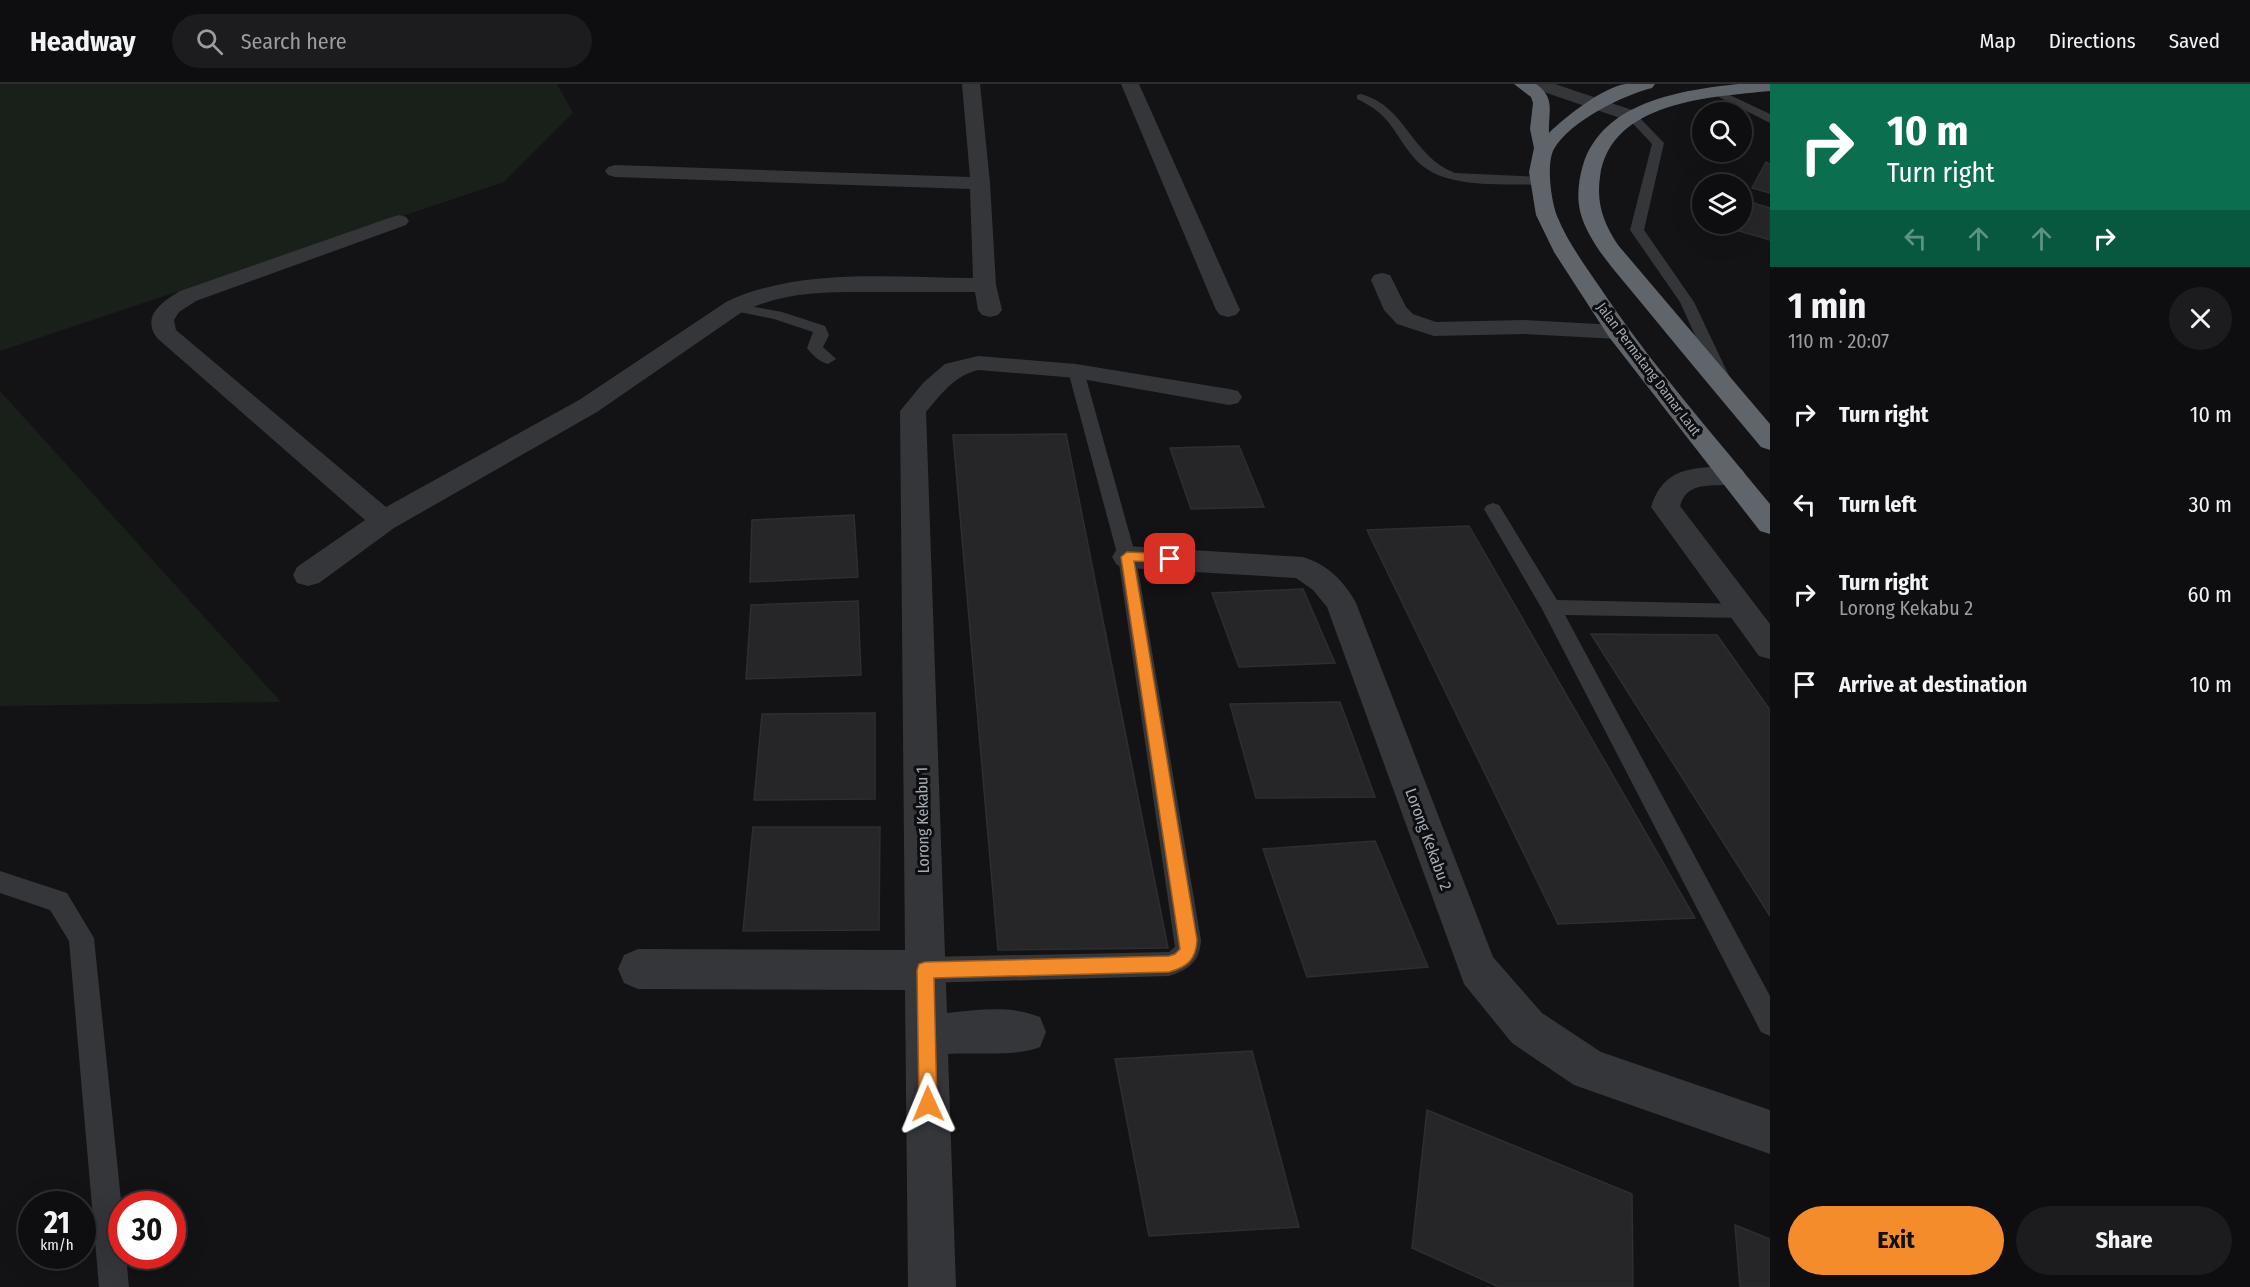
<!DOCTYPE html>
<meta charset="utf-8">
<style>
:root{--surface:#0e0e10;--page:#1c1c1e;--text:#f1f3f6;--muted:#9b9c9f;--line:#2e2e30;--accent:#f48c2b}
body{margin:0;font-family:"Fira Sans Condensed",sans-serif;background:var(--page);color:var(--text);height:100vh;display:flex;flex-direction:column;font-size:22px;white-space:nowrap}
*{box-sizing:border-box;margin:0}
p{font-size:20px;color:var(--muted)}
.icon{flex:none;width:33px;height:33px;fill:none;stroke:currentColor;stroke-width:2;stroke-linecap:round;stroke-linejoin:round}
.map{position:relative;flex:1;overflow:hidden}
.side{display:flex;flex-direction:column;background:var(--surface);width:480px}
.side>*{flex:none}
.hud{background:#0b6e4f;color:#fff;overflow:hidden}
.tools{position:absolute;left:1692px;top:18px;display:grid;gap:12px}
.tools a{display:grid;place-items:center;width:60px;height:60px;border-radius:50%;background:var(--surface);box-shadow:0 6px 24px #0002,0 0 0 2px var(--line);font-size:30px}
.speed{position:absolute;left:18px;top:1107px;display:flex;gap:12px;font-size:30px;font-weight:700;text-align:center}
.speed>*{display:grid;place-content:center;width:78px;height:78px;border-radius:50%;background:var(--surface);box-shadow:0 6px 24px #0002,0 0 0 2px var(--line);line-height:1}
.speed small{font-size:15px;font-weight:400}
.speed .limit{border:9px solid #d22;background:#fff;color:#111}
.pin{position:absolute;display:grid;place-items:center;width:51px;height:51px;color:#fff;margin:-26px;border-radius:12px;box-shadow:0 3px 9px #0006}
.me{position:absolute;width:66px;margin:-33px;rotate:359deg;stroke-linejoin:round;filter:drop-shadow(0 0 4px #0008)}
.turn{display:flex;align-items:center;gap:21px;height:126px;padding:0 18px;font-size:27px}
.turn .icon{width:78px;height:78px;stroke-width:2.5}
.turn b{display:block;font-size:42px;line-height:51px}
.lanes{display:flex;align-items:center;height:57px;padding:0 18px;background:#0003;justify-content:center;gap:30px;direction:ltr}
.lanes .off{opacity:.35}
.round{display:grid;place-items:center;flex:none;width:63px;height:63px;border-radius:32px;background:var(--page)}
.headline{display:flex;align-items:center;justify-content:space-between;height:102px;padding:0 18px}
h1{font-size:36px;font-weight:700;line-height:45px}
.button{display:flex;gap:12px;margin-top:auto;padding:12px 18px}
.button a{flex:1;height:69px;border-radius:36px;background:var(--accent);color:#111;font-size:24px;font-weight:700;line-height:69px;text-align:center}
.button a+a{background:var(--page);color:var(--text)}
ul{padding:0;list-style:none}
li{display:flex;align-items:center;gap:18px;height:90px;padding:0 18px}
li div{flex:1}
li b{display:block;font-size:22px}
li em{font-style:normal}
header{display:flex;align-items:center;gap:36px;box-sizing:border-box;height:84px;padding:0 30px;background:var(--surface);border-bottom:2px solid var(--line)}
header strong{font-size:28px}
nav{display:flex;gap:33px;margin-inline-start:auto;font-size:21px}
.search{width:420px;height:54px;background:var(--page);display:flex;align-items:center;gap:15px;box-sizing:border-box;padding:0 21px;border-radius:33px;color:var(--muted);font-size:22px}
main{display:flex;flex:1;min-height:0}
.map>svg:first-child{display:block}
.green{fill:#192019}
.building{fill:#262629;stroke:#2d2e31;stroke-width:1.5}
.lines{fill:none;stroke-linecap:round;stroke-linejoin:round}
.lane{fill:#34363a;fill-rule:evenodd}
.street{fill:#34363a;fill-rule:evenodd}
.highway{fill:#60656b;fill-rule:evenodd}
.route{fill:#f48c2b;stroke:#9f5b1c;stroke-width:1.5}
.labels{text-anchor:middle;stroke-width:6;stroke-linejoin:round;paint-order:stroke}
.far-street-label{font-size:14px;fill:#a4adb5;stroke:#0e0e10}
.street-label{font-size:16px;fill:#a4adb5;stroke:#0e0e10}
</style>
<header>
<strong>Headway</strong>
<div class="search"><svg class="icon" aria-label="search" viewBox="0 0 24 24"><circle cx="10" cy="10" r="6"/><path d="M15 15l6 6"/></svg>Search here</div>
<nav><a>Map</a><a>Directions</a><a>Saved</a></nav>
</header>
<main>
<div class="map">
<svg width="1770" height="1203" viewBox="0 0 1770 1203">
<rect width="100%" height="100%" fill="#131315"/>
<path class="green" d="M0,0H557L573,29L504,98L0,267Z
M0,307L281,618L0,622Z"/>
<path class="building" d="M1766,78L1770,80V109L1752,104Z
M1744,116L1770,124V156L1729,144L1731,140H1742V121Z
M1066,350L1168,864L998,866L953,351Z
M1239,362L1264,423L1191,425L1170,364Z
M854,431L858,493L750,498L752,436Z
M1469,442L1695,834L1558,840L1367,446Z
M1303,505L1335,579L1239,583L1212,509Z
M858,517L861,591L746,595L751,521Z
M1591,550L1717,551L1770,626V832Z
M1340,618L1375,713L1256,714L1230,620Z
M875,629V715L754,716L762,630Z
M753,743H880L879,846L743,847Z
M1375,757L1428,883L1307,893L1263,765Z
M1252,967L1299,1143L1149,1152L1115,975Z
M1427,1026L1632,1110L1633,1203H1499L1412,1164Z
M1735,1141L1770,1155V1203H1740Z"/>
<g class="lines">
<path class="lane" d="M1717,5L1770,30V39L1713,10V6Z
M1361,10C1406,22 1411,72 1455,89L1540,93L1546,97L1540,101C1502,99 1445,106 1417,77C1392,50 1395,33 1357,15V11Z
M1632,29L1636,30L1664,59L1644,146L1694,218L1732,298L1730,301H1718L1716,298L1680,218L1630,146L1652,60L1626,32Z
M734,219L782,228L825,242L829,251L823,263L836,275L828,280C820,278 812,271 807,264L813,248L774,235L729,226L727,223L729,220Z
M1076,282L1084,287L1136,473L1201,856C1200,878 1188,886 1169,892L925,899L916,895L912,886L916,877L925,873L1169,868L1175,863L1118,473L1068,287Z
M1493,419L1499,421L1557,516L1744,520L1751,522L1754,527L1751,532L1744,534L1565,531L1770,912V952L1761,948L1542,525L1484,425L1487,421Z
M0,787L67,809L94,854L122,1126V1172H126L129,1203H99L69,857L50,826L0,809Z"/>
<path class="street" d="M962,0H980L990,99L996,201L1002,226L998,231L990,233L982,231L978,226L975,208C941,208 907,208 873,208C826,208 785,207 742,228L597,328L394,444L319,499L308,502L297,499L293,491L297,483L365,436L157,254C141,232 162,218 180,207L392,133L399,131L406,133L409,137L406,141L196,217L179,228L174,236L176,246L386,423L579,316L726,218C799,183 893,194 973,194L970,105L615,93L608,91L605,87L608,83L615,81L970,93Z
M1121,0H1139L1240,226L1236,231L1228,233L1220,231L1216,226Z
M1529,0H1555L1638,28L1641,32L1638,36H1626L1532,4Z
M1382,189L1390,191L1406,223L1413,230L1436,238L1524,236L1617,241L1625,243L1629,248L1625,253L1617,255L1524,250L1434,252L1397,240L1384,226L1371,196L1374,191Z
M978,272L1076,280L1229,305L1238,307L1242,313L1238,319L1229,321L1076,294L978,286C954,292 941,310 926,328L947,929C977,926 1011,921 1040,933L1046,948L1040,963C1016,973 976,968 948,970L956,1203H908L905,906L638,905L624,899L618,885L624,871L638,865L905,866L900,327L924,298L945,280Z
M1710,383H1732L1742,385L1746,392L1742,399C1719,405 1688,393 1680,422L1770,540V575L1759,572L1651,423C1661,392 1679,385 1710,383Z
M1127,462L1303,473C1327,480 1345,498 1356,519L1493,873L1542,929L1601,968L1770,1026V1070L1574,1001L1512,959L1464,900L1327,523L1313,506L1296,494L1127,484L1117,481L1112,473L1117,465Z"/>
<path class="highway" d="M1514,0H1536C1556,14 1548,28 1549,49C1565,33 1603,3 1626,0C1635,0 1645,0 1655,0L1652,4C1623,11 1569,38 1554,65C1546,79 1551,117 1557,132C1567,157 1584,180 1599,202C1650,279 1712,349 1770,420V450L1760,447L1609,253L1554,168L1536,131L1529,88L1534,64L1530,45L1533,19L1531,13Z
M1739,0H1770V7C1711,13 1610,17 1600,93C1596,119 1604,140 1618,161L1770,340V366L1761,363C1720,314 1679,265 1639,216C1619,191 1593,165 1582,134C1576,117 1578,98 1583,81C1603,17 1682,6 1739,0Z"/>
</g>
<path class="route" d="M1127,468L1170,470L1176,475L1170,479L1134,477L1197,856C1196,876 1187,883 1169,888L934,894L937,1020L934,1026L928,1029L922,1026L919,1020L917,886L919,880L925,878L1169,872L1175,870L1180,865L1121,473Z"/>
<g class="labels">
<g class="far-street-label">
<text transform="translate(1649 285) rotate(53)" y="5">Jalan Permatang Damar Laut</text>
</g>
<g class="street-label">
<text transform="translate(922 736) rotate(-91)" y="6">Lorong Kekabu 1</text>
<text transform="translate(1429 755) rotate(70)" y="6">Lorong Kekabu 2</text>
</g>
</g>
</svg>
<div class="tools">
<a><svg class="icon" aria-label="search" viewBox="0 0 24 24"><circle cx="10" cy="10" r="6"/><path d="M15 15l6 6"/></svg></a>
<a><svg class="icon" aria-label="layers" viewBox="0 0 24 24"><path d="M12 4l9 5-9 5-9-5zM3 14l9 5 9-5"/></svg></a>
</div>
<div class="speed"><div>21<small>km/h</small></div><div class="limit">30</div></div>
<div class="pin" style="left:1170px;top:475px;background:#d93025"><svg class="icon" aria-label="arrive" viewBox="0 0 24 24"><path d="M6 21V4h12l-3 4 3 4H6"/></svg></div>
<svg class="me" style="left:928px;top:1020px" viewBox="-20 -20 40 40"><path d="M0-17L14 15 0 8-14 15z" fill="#f48c2b" stroke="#fff" stroke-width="4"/></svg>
</div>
<section class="side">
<div class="hud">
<div class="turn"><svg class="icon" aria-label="right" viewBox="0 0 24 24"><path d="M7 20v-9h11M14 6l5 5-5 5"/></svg><div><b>10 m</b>Turn right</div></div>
<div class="lanes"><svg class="icon off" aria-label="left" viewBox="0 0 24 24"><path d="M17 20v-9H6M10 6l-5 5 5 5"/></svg><svg class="icon off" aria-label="ahead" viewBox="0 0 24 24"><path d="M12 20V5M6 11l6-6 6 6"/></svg><svg class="icon off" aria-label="ahead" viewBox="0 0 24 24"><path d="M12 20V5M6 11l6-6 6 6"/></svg><svg class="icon" aria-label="right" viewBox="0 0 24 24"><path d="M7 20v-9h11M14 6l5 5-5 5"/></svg></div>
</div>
<div class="headline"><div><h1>1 min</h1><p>110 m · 20:07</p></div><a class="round"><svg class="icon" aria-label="close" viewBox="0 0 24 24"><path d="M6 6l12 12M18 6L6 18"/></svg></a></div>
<ul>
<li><svg class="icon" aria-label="right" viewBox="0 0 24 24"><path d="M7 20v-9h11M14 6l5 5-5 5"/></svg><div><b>Turn right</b></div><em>10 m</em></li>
<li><svg class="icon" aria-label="left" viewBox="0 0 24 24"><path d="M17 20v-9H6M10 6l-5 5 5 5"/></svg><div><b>Turn left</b></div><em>30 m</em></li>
<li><svg class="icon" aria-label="right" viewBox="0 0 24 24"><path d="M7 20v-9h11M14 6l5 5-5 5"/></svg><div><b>Turn right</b><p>Lorong Kekabu 2</p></div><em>60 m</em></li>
<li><svg class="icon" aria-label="arrive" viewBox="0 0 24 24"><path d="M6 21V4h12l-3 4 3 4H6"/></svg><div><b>Arrive at destination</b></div><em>10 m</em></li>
</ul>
<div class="button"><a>Exit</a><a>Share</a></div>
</section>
</main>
